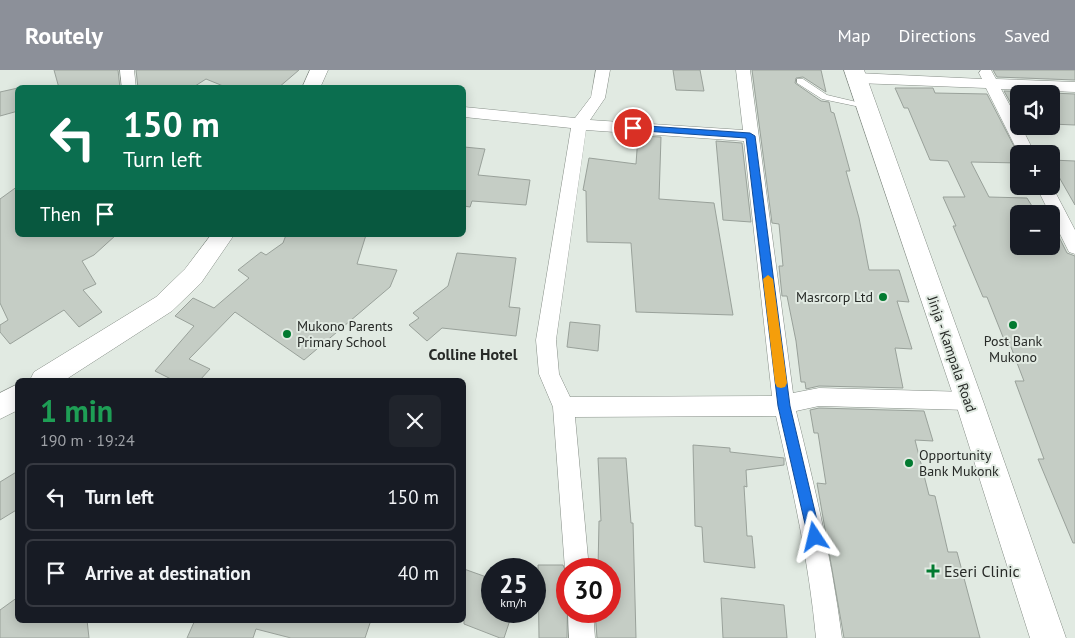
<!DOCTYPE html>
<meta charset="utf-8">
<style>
:root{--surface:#171b24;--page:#20242c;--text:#f1f3f6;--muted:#9ea1a6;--line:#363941;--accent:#8c9099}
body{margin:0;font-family:"PT Sans",sans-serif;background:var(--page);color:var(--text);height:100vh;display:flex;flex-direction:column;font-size:19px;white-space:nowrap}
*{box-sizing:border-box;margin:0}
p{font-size:16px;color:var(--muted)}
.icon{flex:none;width:28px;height:28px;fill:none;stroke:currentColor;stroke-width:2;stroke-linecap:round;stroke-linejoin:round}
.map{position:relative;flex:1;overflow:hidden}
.sheet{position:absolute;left:15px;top:308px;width:451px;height:245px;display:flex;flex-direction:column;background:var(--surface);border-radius:8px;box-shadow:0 2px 12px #0003}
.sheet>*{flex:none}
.top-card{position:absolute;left:15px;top:15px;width:451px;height:152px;border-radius:8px;box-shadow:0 2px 12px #0003;background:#0b6e4f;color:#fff;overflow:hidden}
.buttons{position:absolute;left:1010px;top:15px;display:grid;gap:10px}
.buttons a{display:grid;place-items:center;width:50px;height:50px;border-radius:8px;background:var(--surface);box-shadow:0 2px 12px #0003;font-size:25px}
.speed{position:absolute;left:481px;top:488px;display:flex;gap:10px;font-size:25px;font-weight:700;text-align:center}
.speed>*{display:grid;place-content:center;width:65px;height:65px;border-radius:50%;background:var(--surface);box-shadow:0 2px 12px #0003;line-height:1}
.speed small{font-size:12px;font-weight:400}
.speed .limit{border:8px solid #d22;background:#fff;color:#111}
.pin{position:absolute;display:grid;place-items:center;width:42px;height:42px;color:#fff;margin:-21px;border:2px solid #fff;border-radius:50%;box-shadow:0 1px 5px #0007}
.me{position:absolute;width:55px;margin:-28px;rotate:350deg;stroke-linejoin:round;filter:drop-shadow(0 0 4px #0008)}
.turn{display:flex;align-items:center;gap:18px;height:105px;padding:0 25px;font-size:22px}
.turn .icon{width:65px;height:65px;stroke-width:2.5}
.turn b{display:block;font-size:35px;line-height:42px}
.then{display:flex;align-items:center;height:48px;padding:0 25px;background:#0003;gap:10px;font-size:19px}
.round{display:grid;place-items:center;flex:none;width:52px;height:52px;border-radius:8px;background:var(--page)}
.overview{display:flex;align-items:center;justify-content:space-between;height:85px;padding:0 25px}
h1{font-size:30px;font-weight:700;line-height:38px;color:#1e9e55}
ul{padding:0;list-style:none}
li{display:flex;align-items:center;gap:15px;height:68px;margin:0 10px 8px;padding:0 15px;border:2px solid var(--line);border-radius:8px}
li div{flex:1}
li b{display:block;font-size:19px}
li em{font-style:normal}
header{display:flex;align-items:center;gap:30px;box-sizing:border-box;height:70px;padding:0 25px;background:var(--accent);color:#fff}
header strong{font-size:24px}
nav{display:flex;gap:28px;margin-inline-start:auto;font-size:18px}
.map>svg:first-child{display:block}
.building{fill:#c5cdc5;stroke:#99a19a}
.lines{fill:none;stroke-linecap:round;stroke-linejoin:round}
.service-casing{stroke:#868e87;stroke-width:1}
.minor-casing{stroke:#868e87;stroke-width:1}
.tertiary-casing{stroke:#868e87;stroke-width:1}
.trunk-casing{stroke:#868e87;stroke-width:1}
.service{fill:#fff;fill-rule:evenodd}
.minor{fill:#fff;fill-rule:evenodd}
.tertiary{fill:#fff;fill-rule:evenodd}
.trunk{fill:#fff;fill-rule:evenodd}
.route{fill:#1a73e8;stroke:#114b97}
.slow{fill:#f59e0b}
.poi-dot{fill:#027a30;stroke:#e1eae2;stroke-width:2}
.labels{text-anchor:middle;stroke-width:4;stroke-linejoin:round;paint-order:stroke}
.poi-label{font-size:14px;fill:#272a27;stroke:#e1eae2;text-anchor:start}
.street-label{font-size:14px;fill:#272a27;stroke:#e1eae2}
.quarter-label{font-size:16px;font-weight:bold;fill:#272a27;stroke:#e1eae2}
.near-poi-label{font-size:16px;fill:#272a27;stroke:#e1eae2;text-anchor:start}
</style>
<header>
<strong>Routely</strong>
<nav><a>Map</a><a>Directions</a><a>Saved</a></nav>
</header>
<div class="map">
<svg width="1075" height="568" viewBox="0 0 1075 568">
<rect width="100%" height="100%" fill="#e1eae2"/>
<path class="building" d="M54,0H118L120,18H59Z
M136,0H299L278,18H228L206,9L192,18H138Z
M673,0H700L704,21L676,20Z
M752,0H821L826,22L803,7L796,8L795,13L821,31L829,32L831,42L834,43L850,101H846L859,148L869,200H899L909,232L897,231L912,279L895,278L903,318L819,316L806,319L805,312H801L796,271L787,226H782L779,196H783L779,154L772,153Z
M993,0H1075V10L997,7Z
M18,18V41L0,46V22Z
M895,18H933L935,23L987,24L1019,86V93L971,92L989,127L1027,128L1035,141L1047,142L1048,144H1019V176H1051V151L1067,183L1075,186V473H1073L1038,389H1044L1015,311H1024L1009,272H1005L987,227H983L953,156H956L943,127H965L948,91L930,90L908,38H904Z
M1004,21L1075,24V55L1051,54V24H1019V48Z
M638,66L661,67L659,129L714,133L733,245L636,242L631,173L587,172L586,121L583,120L589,88L636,94Z
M716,71L742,73L751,152L723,150Z
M464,77L485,79L478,105L530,110L526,135L472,131L470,137L464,136Z
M1051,90L1075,91V135L1051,93Z
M18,116V165H116L94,185L82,191L96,214L83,220L102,242L79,257L64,240L10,274L0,262V255L8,250L0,233V129Z
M286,165H366L357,194L397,200L390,217L304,290L235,242L189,289L210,299L200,310H173L155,301L194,256L175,246L193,228L214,238L249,208L238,200L261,182L266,185L283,173Z
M457,183L516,188L509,237L520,238L516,266L442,258L427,271L409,255L419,248L413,243L448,216Z
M570,252L600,255L598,281L567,277Z
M819,338L924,341L933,371L915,370L929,425L935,426L948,482H957L980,568H844L817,413L826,414L818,363H814L810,340Z
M693,375L730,378V382L784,388V395L746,400L747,417L744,416L747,466H752L755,498L704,492L702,457L695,456Z
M598,388H626L631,453H633L636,568H597L595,541H610V499H598L599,451H601Z
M18,401V439L0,450V412Z
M538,495H563L568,507L567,568H539Z
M464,499L492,509V541H513L504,568H500L464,554Z
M18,527V550H87L89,568H0V540Z
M721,528L784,535L787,568H723Z
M195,550H371L365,568H291L256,559L253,568H187Z"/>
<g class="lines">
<defs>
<path id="service" d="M797,9H803L827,25L865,34L869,36L865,38L822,29L797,13Z"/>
<path id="minor" d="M120,0H134L136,18H122Z
M596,0H610L605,28L590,50L743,60L736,0H750L793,323L819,318L969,322L976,324L979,331L976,338L969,340L819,336L796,341C815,417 832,491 842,568H816C809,492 793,420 776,346L575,347L589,499H568V505L565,499L553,337L539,304L536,270L571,58L464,47V37L575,48L591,27ZM586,60L744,71L772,326L570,327L559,304L556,270Z
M981,0H991L996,9L1075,12V22L1001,19L1019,52V56H1021L1035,84H1019L986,18L857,13L852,11L850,8L852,5L857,3L982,9L979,3Z
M1051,114L1075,160V184L1069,182L1036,116H1051Z
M568,541H593L595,568H569Z"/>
<path id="tertiary" d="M310,0H328L320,18H302Z
M211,165H234L201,213L172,241L65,310H30L34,302L156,227L185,199Z
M18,314V340L0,349V323Z"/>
<path id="trunk" d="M844,0H864L983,331L1066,568H1030L955,331Z"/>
</defs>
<use href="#service" class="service-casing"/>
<use href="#minor" class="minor-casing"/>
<use href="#tertiary" class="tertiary-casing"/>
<use href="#trunk" class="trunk-casing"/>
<use href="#service" class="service"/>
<use href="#minor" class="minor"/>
<use href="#tertiary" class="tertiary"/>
<use href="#trunk" class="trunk"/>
</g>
<path class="route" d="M633,55L750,63L755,66L790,336L821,467L819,472L815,474L810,472L808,467L778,336L746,68L630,60V56Z"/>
<path class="slow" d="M768,205L773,209L787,313L785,317L781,318L777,317L775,313L763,209Z"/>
<g class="poi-dot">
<circle cx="883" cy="227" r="5"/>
<circle cx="1013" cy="255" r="5"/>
<circle cx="287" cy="264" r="5"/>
<circle cx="909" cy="393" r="5"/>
<path d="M930.5 493.5h5v5h5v5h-5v5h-5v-5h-5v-5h5z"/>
</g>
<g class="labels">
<g class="poi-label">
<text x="873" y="232" text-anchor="end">Masrcorp Ltd</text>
<text x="297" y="261">Mukono Parents<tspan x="297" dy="16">Primary School</tspan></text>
<text x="1013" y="276" text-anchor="middle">Post Bank<tspan x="1013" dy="16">Mukono</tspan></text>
<text x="919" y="390">Opportunity<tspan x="919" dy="16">Bank Mukonk</tspan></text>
</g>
<g class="street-label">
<text transform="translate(952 284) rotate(71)" y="5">Jinja - Kampala Road</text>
</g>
<g class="quarter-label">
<text x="473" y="290">Colline Hotel</text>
</g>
<g class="near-poi-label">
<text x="944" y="507">Eseri Clinic</text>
</g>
</g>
</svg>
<div class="buttons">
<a><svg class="icon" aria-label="sound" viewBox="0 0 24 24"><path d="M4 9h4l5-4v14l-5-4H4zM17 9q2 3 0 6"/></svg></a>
<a>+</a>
<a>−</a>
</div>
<div class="speed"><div>25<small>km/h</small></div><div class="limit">30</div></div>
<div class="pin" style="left:633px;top:58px;background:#d93025"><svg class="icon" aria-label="arrive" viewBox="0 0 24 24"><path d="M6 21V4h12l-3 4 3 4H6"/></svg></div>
<svg class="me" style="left:815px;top:467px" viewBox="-20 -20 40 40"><path d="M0-17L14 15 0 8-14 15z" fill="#1a73e8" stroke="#fff" stroke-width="4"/></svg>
<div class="top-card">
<div class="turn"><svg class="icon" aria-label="left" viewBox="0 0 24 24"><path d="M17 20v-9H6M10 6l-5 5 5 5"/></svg><div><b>150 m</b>Turn left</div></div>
<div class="then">Then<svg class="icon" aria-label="arrive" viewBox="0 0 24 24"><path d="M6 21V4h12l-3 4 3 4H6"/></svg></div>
</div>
<section class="sheet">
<div class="overview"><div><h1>1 min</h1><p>190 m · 19:24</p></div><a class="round"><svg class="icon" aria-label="close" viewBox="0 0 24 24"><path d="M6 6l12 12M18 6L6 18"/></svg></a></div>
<ul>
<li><svg class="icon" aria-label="left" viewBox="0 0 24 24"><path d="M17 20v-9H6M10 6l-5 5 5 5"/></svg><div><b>Turn left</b></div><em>150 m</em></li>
<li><svg class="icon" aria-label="arrive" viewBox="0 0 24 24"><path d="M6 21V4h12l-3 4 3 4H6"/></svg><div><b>Arrive at destination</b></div><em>40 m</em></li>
</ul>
</section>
</div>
